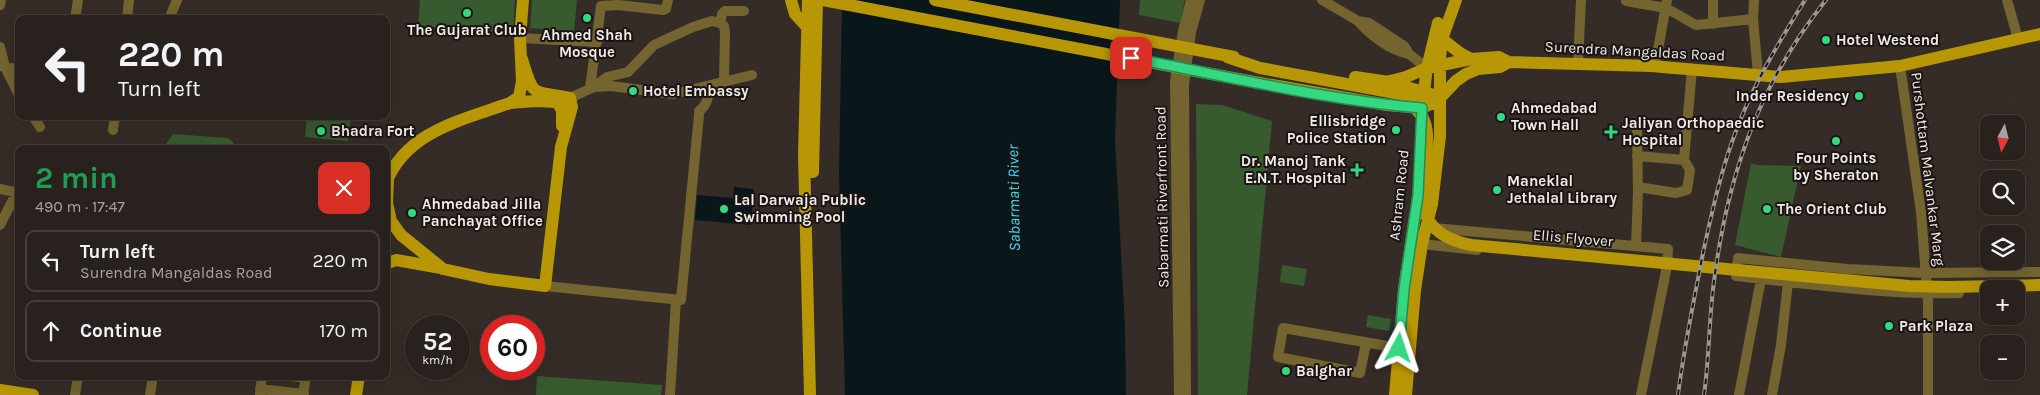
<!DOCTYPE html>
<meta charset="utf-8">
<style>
:root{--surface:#28211d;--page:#342e2a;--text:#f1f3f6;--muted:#a5a3a4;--line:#443e3b}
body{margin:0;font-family:Karla,sans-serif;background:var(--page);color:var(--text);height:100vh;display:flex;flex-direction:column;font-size:19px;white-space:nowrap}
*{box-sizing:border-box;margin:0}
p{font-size:16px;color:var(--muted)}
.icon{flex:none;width:28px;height:28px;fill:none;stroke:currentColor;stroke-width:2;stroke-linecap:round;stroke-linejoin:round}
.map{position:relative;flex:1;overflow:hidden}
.sheet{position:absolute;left:15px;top:145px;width:375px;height:235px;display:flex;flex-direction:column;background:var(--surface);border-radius:10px;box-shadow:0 5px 20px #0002,0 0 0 1px var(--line)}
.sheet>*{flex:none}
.banner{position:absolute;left:15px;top:15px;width:375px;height:105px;border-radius:10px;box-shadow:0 5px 20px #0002,0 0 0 1px var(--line);background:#28211d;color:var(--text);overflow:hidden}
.needle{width:32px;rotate:187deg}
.fabs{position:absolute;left:1980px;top:115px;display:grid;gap:10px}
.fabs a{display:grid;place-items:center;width:45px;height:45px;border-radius:10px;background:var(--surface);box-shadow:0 5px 20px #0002,0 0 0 1px var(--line);font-size:25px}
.speed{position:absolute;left:405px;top:315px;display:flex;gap:10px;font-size:25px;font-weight:700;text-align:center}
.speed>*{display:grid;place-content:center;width:65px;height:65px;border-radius:50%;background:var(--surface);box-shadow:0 5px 20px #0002,0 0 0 1px var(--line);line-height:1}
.speed small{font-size:12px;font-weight:400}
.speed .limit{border:8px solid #d22;background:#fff;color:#111}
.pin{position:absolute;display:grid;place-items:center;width:42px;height:42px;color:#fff;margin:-21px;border-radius:10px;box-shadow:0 2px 8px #0006}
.me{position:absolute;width:55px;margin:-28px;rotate:5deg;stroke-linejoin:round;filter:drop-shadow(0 0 4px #0008)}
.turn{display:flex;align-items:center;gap:18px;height:105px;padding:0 20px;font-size:22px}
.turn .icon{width:65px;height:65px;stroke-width:2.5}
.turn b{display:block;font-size:35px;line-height:42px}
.round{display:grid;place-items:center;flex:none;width:52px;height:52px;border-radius:10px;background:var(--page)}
.headline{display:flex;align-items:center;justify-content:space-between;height:85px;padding:0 20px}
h1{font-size:30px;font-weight:700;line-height:38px;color:#1e9e55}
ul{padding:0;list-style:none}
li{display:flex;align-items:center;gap:15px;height:62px;margin:0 10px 8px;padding:0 10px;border:2px solid var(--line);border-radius:10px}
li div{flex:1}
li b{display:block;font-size:19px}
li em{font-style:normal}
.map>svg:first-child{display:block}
.green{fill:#375a2f}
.water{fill:#09171b}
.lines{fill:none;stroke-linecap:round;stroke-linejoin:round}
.minor{stroke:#736430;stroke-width:10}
.major{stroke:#b79706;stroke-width:12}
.rail-casing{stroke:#9e9692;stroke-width:4}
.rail{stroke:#1a1513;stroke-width:2;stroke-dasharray:5.5;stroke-linecap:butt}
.route-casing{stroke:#228c54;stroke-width:12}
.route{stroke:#34d881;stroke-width:9}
.poi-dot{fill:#34d881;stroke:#1a1513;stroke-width:2}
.labels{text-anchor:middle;stroke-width:4;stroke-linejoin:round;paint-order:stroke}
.poi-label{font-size:15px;font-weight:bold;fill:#f1eae7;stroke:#1a1513;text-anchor:start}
.street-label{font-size:15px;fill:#f1eae7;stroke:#1a1513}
.water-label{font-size:16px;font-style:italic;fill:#37d9fa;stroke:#1a1513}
</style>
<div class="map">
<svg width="2040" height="395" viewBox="0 0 2040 395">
<rect width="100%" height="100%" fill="#352c27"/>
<path class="green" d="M420,0H515L513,33L418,26Z
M532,0H577L574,32L530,28Z
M1140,0H1185L1180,23L1139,15Z
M1196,104L1222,105L1272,121L1247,395H1198Z
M307,116H351L348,141L305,137Z
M173,134L227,138L231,140L238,149H165L166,144Z
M1751,163L1757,165L1801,166L1781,257L1735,245Z
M1282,265L1307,269L1304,286L1280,282Z
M1989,299V316H2016V309L2017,318L1986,322L1983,303Z
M1368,315L1391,319L1389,331L1366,327Z
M537,376L662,385L661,395H536Z"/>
<path class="water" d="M842,0H1120L1115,139L1125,327L1126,395H845L839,173Z
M734,187L754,189L751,225L695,220L697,195L733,198Z"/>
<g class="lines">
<path class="minor" d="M1322,0L1358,21L1369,23L1404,46L1409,54L1427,68
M1713,0V24
M1754,0L1753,19L1758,74
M2007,0L2018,39
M1626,1L1666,8L1696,25L1753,19
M0,5L1,0
M75,19L78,0
M127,19L129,0
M169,19L177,0
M1358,21C1370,35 1391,51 1409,54
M720,23L722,14L725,11H744
M520,38L597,42
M0,47L5,67L19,95
M1578,63L1581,0
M1,66L19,70
M1655,66L1667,0
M1900,66L1921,212L1928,303V395
M594,87L607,77L628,72L654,45L693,27L712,21L720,23L724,26L725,32L724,80
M590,88L601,6L618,5L663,10L666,9L668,0
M570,98L594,87L611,86L673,94L752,75
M33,116L40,127
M113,130L115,116
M1637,156L1684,160L1690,170L1687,190L1676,193L1638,187
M1684,160L1692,69
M0,189L19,193
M0,225L19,188
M1433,228L1668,249L1667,266L1641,395
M1422,244L1477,250
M1636,246L1638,192L1637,130
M545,286L681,300L699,115V111C708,105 708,96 710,86
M1959,293C1885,295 1810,284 1736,276L1738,258L1847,269L1926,273L2040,272
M1366,343L1360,373L1278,357L1283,328L1399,348
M292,376L306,378
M260,389L304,394
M260,394L262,376
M75,395L78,376
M150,395L153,376
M303,395L306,376
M670,395L676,300
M1179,395L1175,81L1183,31L1191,0
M1186,395L1184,84L1191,32L1200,0
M1739,395L1761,279
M1772,395L1781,345L1788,282"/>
<path class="major" d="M791,0L795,14L806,26
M808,0L804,154L810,395
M823,0L1243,80L1387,105L1422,108L1437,101L1456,81L1466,74L1478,69L1500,67L1509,62L1651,66L1781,77L1900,66L2040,34
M935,0L1234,57
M1442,39L1460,53L1471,59
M1227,57L1260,68L1406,95L1418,101L1423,108
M1355,77L1389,82L1441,97
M1390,81L1406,77L1427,68L1471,59L1499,57L1509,62
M1423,99L1427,68L1438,23
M510,103L535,101L557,102L562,110V126
M1411,106C1459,133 1375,226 1471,245L1909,286L1948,287L2040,285
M813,172L817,0
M388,179L387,203L391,221L401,235L443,269L489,279L545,286L561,147L572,107L570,98C531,90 534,99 522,59
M386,183C406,131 463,120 510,103L519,97L522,81L520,38L523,0
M386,264L396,260L441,268
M0,390L33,395
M356,395L359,376
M1395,395L1404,289L1418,197
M1406,395L1415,290L1422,244L1432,204L1440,136V58L1442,39L1456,0"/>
<defs>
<path id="rail" d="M1678,395C1684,347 1694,300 1703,253C1712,212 1721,170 1736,131C1753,85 1779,42 1805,0
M1704,395C1709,360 1709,324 1713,289C1726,181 1757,86 1826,0"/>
</defs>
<use href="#rail" class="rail-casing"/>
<use href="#rail" class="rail"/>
</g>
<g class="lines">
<defs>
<path id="route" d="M1131,58C1227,76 1324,100 1422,108L1418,195L1404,289L1399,348"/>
</defs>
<use href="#route" class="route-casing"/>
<use href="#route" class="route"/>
</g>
<g class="poi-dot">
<circle cx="467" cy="13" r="5"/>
<circle cx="587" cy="18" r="5"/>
<circle cx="1826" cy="40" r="5"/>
<circle cx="633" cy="91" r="5"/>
<circle cx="1859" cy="96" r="5"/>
<circle cx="1501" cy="117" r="5"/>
<circle cx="1396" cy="130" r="5"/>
<circle cx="321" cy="131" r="5"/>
<path d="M1608.5 124.5h5v5h5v5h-5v5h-5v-5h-5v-5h5z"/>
<circle cx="1836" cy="141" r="5"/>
<path d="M1354.5 162.5h5v5h5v5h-5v5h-5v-5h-5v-5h5z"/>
<circle cx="1497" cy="190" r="5"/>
<circle cx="724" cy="209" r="5"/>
<circle cx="1767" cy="209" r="5"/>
<circle cx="412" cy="213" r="5"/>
<circle cx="1889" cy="326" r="5"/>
<circle cx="1286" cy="371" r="5"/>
</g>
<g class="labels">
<g class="poi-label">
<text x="467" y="35" text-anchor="middle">The Gujarat Club</text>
<text x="587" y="40" text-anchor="middle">Ahmed Shah<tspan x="587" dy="17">Mosque</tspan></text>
<text x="1836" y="45">Hotel Westend</text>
<text x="643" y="96">Hotel Embassy</text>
<text x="1849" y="101" text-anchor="end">Inder Residency</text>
<text x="1511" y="113">Ahmedabad<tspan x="1511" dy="17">Town Hall</tspan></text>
<text x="1386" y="126" text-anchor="end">Ellisbridge<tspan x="1386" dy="17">Police Station</tspan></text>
<text x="1622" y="128">Jaliyan Orthopaedic<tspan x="1622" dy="17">Hospital</tspan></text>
<text x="331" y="136">Bhadra Fort</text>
<text x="1836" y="163" text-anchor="middle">Four Points<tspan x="1836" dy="17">by Sheraton</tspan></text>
<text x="1346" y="166" text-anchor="end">Dr. Manoj Tank<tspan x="1346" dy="17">E.N.T. Hospital</tspan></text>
<text x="1507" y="186">Maneklal<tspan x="1507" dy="17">Jethalal Library</tspan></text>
<text x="734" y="205">Lal Darwaja Public<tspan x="734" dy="17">Swimming Pool</tspan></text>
<text x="422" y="209">Ahmedabad Jilla<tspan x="422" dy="17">Panchayat Office</tspan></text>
<text x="1777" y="214">The Orient Club</text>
<text x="1899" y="331">Park Plaza</text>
<text x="1296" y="376">Balghar</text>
</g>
<g class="street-label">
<text transform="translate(1635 51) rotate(3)" y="5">Surendra Mangaldas Road</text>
<text transform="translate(1928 169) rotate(83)" y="5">Purshottam Malvankar Marg</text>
<text transform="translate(1399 195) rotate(-84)" y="5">Ashram Road</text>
<text transform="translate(1162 197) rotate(-91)" y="5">Sabarmati Riverfront Road</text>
<text transform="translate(1573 238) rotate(5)" y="5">Ellis Flyover</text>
</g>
<g class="water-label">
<text transform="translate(1013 198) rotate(-91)" y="6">Sabarmati River</text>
</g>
</g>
</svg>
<div class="fabs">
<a><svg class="needle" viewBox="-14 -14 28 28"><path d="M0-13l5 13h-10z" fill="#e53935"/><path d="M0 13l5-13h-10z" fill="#a5a3a4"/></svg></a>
<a><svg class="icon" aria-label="search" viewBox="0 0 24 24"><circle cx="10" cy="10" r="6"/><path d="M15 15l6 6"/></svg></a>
<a><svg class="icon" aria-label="layers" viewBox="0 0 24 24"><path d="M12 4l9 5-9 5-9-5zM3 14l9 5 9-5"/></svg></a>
<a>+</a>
<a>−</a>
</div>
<div class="speed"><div>52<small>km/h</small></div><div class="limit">60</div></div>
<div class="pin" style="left:1131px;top:58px;background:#d93025"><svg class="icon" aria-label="arrive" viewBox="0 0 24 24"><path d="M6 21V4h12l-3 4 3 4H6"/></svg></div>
<svg class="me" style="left:1399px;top:348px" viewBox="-20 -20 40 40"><path d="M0-17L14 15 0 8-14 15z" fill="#34d881" stroke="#fff" stroke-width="4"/></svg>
<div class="banner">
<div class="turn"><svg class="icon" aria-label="left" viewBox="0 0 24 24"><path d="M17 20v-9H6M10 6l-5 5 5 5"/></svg><div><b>220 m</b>Turn left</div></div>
</div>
<section class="sheet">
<div class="headline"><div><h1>2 min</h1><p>490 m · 17:47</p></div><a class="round" style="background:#d93025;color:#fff"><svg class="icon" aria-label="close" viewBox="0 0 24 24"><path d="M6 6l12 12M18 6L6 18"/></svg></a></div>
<ul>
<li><svg class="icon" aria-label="left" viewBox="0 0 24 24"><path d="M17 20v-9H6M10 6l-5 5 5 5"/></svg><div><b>Turn left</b><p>Surendra Mangaldas Road</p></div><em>220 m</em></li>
<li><svg class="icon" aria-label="ahead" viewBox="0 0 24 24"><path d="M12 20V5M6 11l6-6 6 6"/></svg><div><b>Continue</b></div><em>170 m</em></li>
</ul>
</section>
</div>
